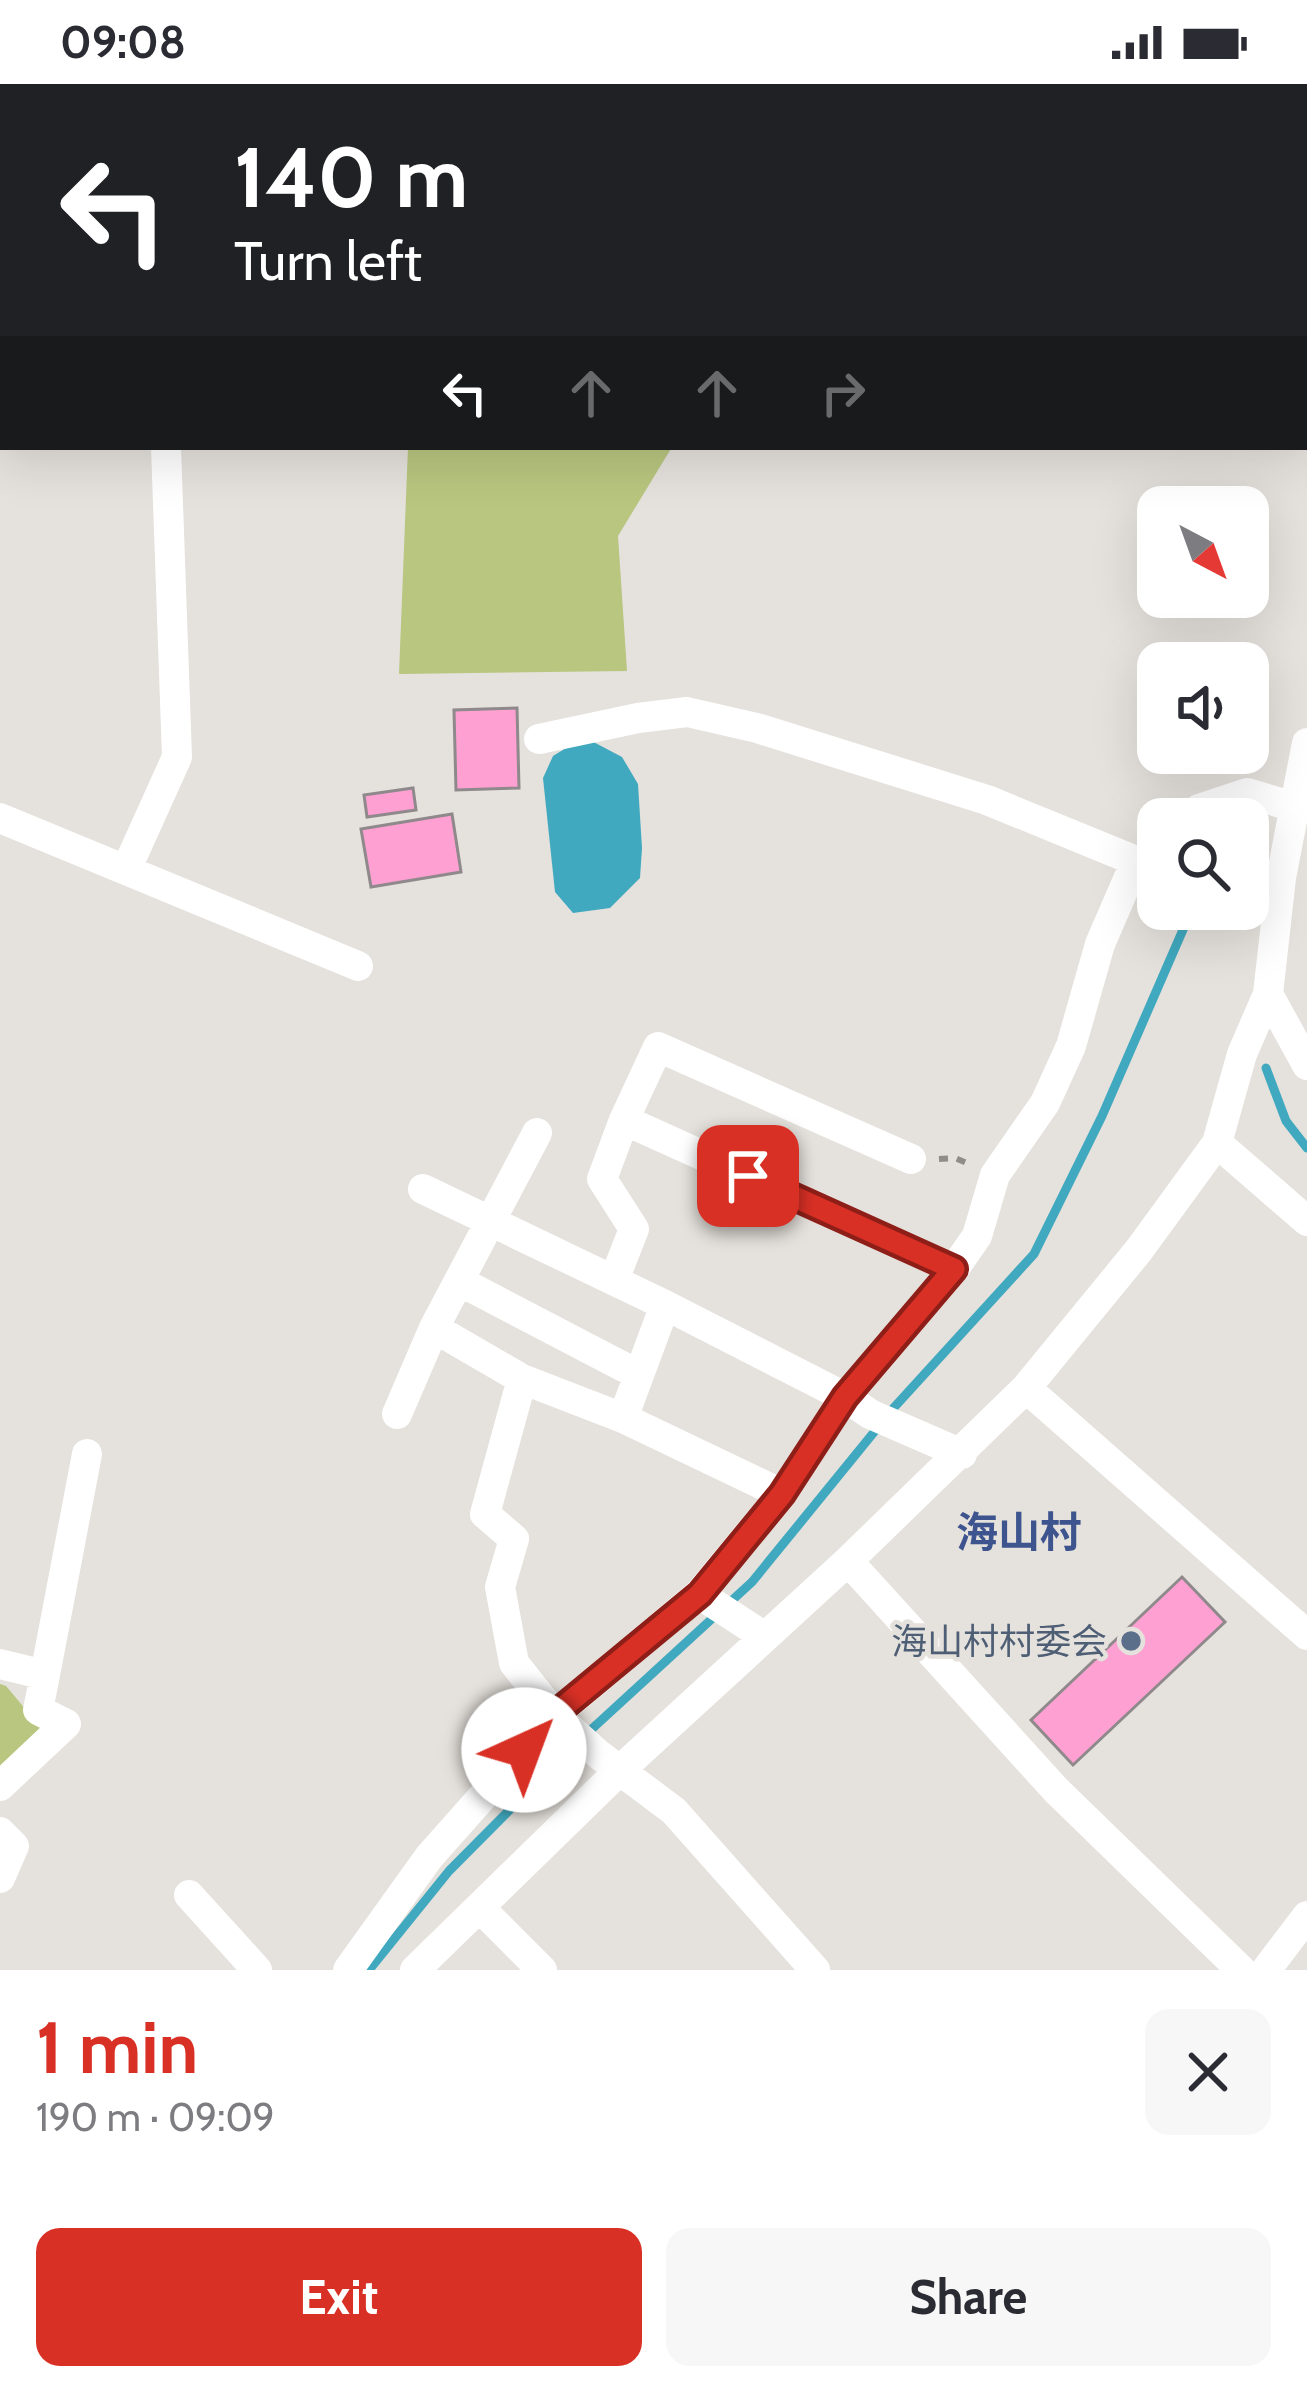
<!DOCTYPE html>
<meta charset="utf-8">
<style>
:root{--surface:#fff;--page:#f7f7f7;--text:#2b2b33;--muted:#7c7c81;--accent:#d93025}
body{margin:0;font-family:Cabin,"Noto Sans SC",sans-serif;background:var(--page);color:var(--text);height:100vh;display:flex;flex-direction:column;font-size:45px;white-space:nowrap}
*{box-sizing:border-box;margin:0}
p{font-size:39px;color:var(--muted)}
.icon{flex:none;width:66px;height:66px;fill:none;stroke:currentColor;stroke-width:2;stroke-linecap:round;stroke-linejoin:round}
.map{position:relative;height:1886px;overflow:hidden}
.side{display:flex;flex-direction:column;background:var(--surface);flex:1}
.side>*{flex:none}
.hud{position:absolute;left:0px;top:0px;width:1308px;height:366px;box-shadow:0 12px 48px #0002;background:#202124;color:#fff;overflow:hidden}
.needle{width:78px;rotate:139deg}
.tools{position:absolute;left:1137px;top:402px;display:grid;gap:24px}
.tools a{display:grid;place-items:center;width:132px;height:132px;border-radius:24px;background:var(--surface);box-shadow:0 12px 48px #0002;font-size:60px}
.pin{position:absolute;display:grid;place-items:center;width:102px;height:102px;color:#fff;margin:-51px;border-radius:24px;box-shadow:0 6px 18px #0006}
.me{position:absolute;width:132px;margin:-66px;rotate:43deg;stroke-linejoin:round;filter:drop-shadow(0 0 9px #0008)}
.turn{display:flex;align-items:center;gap:42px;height:252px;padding:0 36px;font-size:54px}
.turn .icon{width:156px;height:156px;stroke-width:2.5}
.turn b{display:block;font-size:84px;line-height:102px}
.lanes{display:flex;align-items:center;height:114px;padding:0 36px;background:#0003;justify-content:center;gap:60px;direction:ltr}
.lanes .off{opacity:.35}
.round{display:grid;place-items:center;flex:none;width:126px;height:126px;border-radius:24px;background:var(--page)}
.overview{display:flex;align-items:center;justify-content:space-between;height:204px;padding:0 36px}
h1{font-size:72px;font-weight:800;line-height:90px;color:var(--accent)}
.button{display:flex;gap:24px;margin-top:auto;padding:24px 36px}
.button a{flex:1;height:138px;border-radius:24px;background:var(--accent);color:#fff;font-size:48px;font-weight:800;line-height:138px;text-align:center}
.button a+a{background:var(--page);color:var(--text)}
.status{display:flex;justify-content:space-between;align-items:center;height:84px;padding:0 60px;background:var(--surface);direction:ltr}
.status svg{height:33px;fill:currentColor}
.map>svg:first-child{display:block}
.green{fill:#b8c67f}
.water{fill:#40a9bf}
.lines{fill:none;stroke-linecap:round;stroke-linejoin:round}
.stream{stroke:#40a9bf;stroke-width:9}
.building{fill:#fea1d2;stroke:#8f898c;stroke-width:3}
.path{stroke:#908d89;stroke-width:6;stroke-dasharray:9 9;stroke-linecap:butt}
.minor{stroke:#fff;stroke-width:30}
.route-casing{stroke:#8d1f18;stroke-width:30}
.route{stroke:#d93025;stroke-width:21}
.service-dot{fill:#5c6f8a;stroke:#e5e1dc;stroke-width:4.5}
.labels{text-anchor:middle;stroke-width:9;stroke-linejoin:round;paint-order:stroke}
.service-label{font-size:36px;fill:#4e5e75;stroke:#e5e1dc;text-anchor:end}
.quarter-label{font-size:42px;font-weight:bold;fill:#3d548e;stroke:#e5e1dc}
</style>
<div class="status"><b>09:08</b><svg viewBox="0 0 49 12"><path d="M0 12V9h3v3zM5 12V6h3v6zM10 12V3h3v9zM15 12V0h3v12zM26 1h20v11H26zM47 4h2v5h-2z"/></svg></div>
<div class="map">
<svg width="1307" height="1886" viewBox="0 0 1307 1886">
<rect width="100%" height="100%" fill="#e5e1dc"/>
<path class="green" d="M408,363H672L618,452L627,587L399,590Z
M0,1600L6,1602L42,1645L0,1689Z"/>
<path class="water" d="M584,653L622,673L638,700L642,764L640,794L610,824L573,829L555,808L543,694L553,672Z"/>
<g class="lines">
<path class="stream" d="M1266,984L1286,1037L1307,1064
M889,1329L1034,1170L1102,1032L1192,825
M369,1886L449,1787L570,1665L752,1498L879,1342"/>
</g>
<path class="building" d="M517,624L519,704L456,706L454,626Z
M413,704L416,726L367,733L364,711Z
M452,730L461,788L371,803L361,745Z
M1182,1493L1225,1538L1073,1681L1031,1636Z"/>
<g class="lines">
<path class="path" d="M939,1075L955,1074L967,1079"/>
<path class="minor" d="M187,0L188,3
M255,0L256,3
M323,0L324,3
M431,0L432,3
M130,3L139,0
M627,3L628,0
M797,3V0
M0,144L3,140
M0,734L358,882
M1188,735L1199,725L1247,709L1294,723
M126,786L177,673L166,363
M1268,910L1307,981
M624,1036L954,1185
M1217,1059L1307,1137
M423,1105L665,1221L845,1313L870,1330L962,1370
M614,1196L634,1145L602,1095L624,1036L658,963L911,1075
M461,1198L639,1291
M434,1244L522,1295L623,1334L782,1410
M522,1295L485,1430L514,1455L500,1503L514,1579L555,1631L598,1670L674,1727L815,1886
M1026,1304L1307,1551
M397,1330L434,1244L537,1049
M623,1334L665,1221
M848,1477L1056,1706L1241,1886
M699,1510L765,1553
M0,1580L45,1591L38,1626L66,1640L0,1702
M45,1591L87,1370
M0,1748L14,1762L0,1794
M189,1811L257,1886
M480,1824L542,1886
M348,1886L429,1773L555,1631L699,1510L782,1410L845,1313L954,1185L977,1152L995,1091L1045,1019L1071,962L1100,860L1136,777L987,716L757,644L687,628L638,634L539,655
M415,1886L619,1687L848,1477L1026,1304L1139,1166L1217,1059L1242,970L1268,910L1281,794L1307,659
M1266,1886L1307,1832"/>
</g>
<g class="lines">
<defs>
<path id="route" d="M524,1666L555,1630L700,1510L782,1410L845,1313L954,1185L748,1092"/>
</defs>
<use href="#route" class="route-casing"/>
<use href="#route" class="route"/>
</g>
<circle class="service-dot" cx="1131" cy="1557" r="12"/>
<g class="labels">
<g class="service-label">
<text x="1107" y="1570">海山村村委会</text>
</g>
<g class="quarter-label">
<text x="1019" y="1463">海山村</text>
</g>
</g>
</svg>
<div class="tools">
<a><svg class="needle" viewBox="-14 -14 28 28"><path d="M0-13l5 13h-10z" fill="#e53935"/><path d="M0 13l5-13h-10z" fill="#7c7c81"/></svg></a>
<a><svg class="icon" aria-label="sound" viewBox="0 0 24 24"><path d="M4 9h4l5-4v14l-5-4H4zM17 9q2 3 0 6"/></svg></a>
<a><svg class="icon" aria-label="search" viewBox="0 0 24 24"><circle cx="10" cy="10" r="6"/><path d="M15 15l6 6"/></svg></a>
</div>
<div class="pin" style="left:748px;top:1092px;background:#d93025"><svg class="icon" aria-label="arrive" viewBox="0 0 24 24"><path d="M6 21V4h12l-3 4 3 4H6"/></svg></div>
<svg class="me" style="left:524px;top:1666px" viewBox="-20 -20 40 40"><circle r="19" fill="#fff"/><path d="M0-13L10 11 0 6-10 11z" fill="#d93025"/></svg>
<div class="hud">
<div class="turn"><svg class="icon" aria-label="left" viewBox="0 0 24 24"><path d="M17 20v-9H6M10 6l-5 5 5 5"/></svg><div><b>140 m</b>Turn left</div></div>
<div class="lanes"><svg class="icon" aria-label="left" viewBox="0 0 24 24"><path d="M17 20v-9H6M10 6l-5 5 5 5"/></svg><svg class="icon off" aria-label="ahead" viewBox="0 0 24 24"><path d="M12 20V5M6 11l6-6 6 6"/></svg><svg class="icon off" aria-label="ahead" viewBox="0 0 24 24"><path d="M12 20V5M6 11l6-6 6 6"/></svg><svg class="icon off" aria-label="right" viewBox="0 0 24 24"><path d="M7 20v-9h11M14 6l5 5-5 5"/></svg></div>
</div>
</div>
<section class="side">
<div class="overview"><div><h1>1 min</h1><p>190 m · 09:09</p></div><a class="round"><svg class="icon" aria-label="close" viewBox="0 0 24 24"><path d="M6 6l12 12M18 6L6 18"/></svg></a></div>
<div class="button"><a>Exit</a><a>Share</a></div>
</section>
